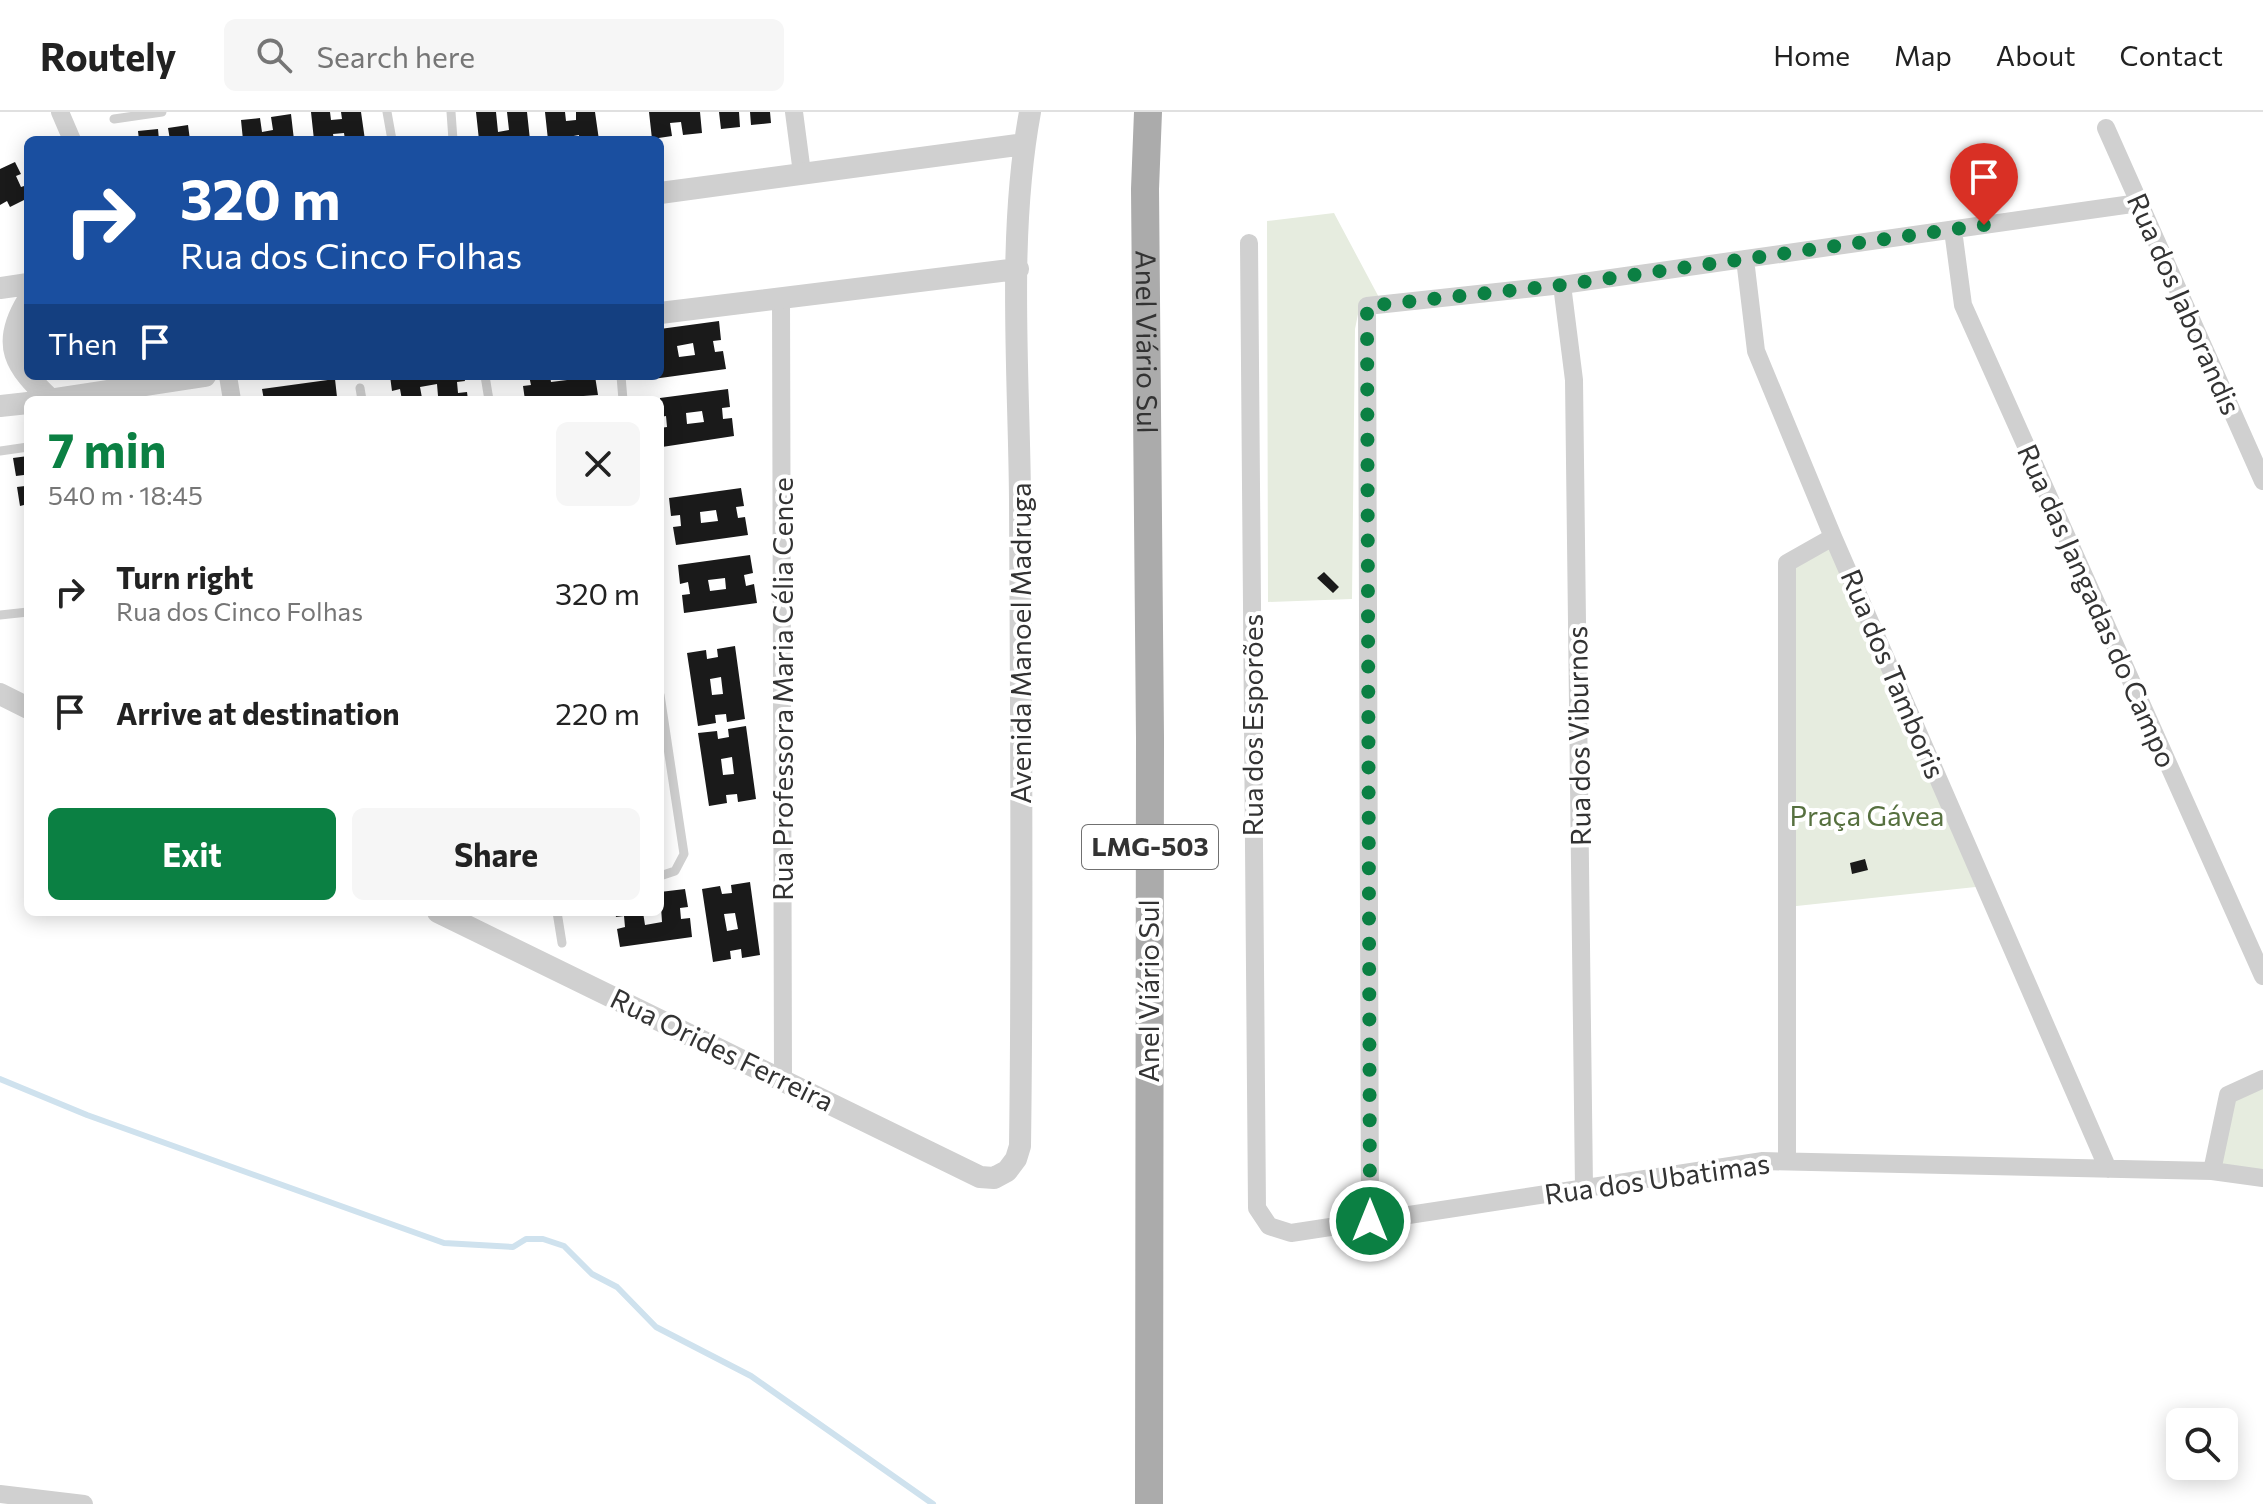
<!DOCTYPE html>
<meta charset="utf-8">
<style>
:root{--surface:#fff;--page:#f6f6f6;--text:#222;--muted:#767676;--line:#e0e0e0;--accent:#0b8043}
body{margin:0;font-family:Commissioner,sans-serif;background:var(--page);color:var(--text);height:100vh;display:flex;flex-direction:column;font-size:30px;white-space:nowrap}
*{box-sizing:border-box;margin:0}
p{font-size:26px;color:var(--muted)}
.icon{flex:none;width:44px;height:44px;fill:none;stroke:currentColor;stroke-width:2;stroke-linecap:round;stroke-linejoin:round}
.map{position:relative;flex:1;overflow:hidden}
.drawer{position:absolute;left:24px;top:284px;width:640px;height:520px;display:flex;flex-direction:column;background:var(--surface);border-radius:12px;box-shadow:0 4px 20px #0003}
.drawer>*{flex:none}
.top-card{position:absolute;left:24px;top:24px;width:640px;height:244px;border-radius:12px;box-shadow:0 4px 20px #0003;background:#1a4fa0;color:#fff;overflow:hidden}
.fabs{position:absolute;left:2166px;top:1296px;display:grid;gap:16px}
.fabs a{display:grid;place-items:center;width:72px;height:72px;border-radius:12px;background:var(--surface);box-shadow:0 4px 20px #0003;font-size:40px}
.pin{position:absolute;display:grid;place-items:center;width:68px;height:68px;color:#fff;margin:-82px -34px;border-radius:50% 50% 50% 0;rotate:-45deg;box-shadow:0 0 8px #0007}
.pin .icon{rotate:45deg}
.me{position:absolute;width:88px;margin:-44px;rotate:0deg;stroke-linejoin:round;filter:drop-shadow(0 0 6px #0008)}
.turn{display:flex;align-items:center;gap:28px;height:168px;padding:0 24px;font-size:36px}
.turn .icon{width:104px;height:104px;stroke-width:2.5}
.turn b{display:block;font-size:56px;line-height:68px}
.then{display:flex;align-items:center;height:76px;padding:0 24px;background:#0003;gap:16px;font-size:30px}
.round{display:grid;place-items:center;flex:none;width:84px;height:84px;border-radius:12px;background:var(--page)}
.headline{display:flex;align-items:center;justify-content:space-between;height:136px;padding:0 24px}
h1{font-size:48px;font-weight:700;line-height:60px;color:var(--accent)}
.primary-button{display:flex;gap:16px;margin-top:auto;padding:16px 24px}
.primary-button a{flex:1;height:92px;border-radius:12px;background:var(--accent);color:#fff;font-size:32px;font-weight:700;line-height:92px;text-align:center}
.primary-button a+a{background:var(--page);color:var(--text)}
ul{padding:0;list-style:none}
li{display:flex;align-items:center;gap:24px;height:120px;padding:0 24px}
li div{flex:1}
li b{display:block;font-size:30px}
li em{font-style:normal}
header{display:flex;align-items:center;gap:48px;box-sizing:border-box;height:112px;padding:0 40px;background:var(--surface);border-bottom:2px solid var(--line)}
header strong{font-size:38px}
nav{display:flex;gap:44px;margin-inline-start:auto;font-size:28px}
.search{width:560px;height:72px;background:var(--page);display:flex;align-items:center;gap:20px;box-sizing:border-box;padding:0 28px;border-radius:12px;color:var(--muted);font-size:30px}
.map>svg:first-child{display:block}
.green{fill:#e6ecdf}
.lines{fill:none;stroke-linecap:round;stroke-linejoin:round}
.stream{stroke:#cfe2ee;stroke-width:6}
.building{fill:#1a1a1a;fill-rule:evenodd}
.service{stroke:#d0d0d0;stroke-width:9}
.minor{stroke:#d0d0d0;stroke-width:18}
.tertiary{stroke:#d0d0d0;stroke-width:22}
.primary{stroke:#ababab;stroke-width:28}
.route{stroke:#0b8043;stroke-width:14;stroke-dasharray:0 25.2}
.labels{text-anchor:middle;stroke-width:8;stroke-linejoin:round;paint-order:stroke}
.shield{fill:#fff;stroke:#707070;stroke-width:2}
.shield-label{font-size:26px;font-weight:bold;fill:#333}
.street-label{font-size:28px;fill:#333;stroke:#fff}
.park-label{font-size:28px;fill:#56703f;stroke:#fff}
</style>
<header>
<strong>Routely</strong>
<div class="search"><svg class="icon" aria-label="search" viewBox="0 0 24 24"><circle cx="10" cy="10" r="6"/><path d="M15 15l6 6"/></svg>Search here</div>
<nav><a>Home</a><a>Map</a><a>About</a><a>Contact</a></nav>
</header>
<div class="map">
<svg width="2263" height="1392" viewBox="0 0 2263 1392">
<rect width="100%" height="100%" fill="#fff"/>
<path class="green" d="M1334,101L1383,193L1358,202L1355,217L1352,487L1268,490L1267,109Z
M1833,425L1985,774L1787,795V451Z
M2263,967V1066L2212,1059L2228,983Z"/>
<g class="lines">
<path class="stream" d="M0,967L87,1003L444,1131L513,1135L526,1127H543L564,1134L592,1162L617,1175L656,1215L751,1264L933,1392"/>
</g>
<path class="building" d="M311,0H330L331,8L342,7L341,0H361L365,28H345L344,21L333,22L334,28H314Z
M476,0H496L498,20L509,18L507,0H527L530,28H479Z
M545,0H565L566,9L576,8V0H595L599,28H579V23L568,25V28H548Z
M649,0H700L702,21L683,23L681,10L670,11L672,24L652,27Z
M719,0H739L740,15L721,17Z
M750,0H770L771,11L751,13Z
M291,2L294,28H243L241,8L260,6L262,20L273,18L271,5Z
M188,13L190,28H170L168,16Z
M158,17L159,28H139L138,19Z
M15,50L21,62L16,64L21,75L27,73L28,86L10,95L7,89L0,93V57Z
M719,209L721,228L713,229L715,240L723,239L726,257L653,267V264H660V217ZM693,231L695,243L679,245L677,234Z
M390,264H464L465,269L457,270L458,281L467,280L468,288H402L400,277L392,279ZM437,272L438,284L422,286L420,275Z
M529,264H550L551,270L567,268L566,264H595L598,283L525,288L523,274L531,273Z
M335,267L337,285L330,288H264L262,277Z
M728,277L730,295L722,296L723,307L732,306L734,324L662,335L660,316L667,315L666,304L660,305V286ZM702,299L704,310L687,312L686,301Z
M28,344V392L20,394L17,375L25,374L24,363L16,364L13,346Z
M741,376L744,394L736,395L738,406L745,405L748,423L676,433L673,415L681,414L680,403L671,404L669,386ZM716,398L718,409L701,411L700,400Z
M750,443L753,461L744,463L746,474L754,472L757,491L684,501L682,483L690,482L688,470L680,472L678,453ZM725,466L726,477L710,479L708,468Z
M1324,460L1339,475L1333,481L1317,466Z
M735,534L745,607L727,610L726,602L715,603L716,611L698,614L687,541L706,538L707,547L718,545L717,537ZM721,565L723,582L712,583L710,567Z
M746,614L756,687L738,690L737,682L726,683L727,691L709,694L698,621L717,619L718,627L729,625L728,617ZM732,645L734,662L723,663L721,647Z
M1865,747L1868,758L1852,762L1850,751Z
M750,770L760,843L742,846L741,837L730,839L731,847L713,850L702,777L720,774L722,782L732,781L731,773ZM735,801L738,817L727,819L724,802Z
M685,777L688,795L680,796L681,807L690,806L692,825L620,835L617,817L625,815L624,804L616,805L615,800H643L645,813L662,810L660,780Z"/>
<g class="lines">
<path class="service" d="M387,0L392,28
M451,0L453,28
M114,7L162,0
M485,264L489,288
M621,264L623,288
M360,276L362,288
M0,339L28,335
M0,503L28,500
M660,583L684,742L675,759L660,764
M557,800L562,831"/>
<path class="minor" d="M60,0L72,28
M794,0L802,61
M2106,16L2263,369
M1953,118L1963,193L2263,864
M1249,131L1257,1096L1269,1114L1291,1121L1763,1049L2212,1059L2263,1066
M1745,147L1756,239L1833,425L2108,1057
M1562,173L1574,268L1584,1076
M781,186L783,968
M228,264L232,288
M1787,1049V451L1833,425
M2212,1059L2228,983L2263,967
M1370,1109L1367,194L1562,173L2139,91
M0,1382L84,1392"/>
<path class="tertiary" d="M660,81L1024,32
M0,176L28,172
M28,188C0,233 15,254 51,288
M660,201L1018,157
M48,288L205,264
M0,294L28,291
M0,582L28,596
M438,800L980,1065L994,1066L1007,1059L1016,1047L1020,1034C1023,818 1021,602 1020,387C1019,260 1007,125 1030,0"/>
<path class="primary" id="s1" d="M1148,0L1145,77L1150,626L1149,1392"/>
</g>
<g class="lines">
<path class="route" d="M1370,1109L1367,194L1562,173L1984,113"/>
</g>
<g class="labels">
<rect class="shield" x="1082" y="713" width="136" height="44" rx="6"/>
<g class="shield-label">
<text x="1150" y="744">LMG-503</text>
</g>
<g class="street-label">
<text transform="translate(2184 192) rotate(66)" y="10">Rua dos Jaborandis</text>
<text dy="10" stroke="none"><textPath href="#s1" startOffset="230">Anel Viário Sul</textPath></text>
<text transform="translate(2097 494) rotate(66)" y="10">Rua das Jangadas do Campo</text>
<text transform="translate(1021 531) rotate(-90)" y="10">Avenida Manoel Madruga</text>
<text transform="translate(1893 562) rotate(67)" y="10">Rua dos Tamboris</text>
<text transform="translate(783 577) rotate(-90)" y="10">Rua Professora Maria Célia Cence</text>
<text transform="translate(1253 613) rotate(-90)" y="10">Rua dos Esporões</text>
<text transform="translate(1579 624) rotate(-91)" y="10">Rua dos Viburnos</text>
<text transform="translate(1149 879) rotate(-90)" y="10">Anel Viário Sul</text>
<text transform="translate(722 938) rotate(26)" y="10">Rua Orides Ferreira</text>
<text transform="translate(1657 1067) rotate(-8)" y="10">Rua dos Ubatimas</text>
</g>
<g class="park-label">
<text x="1867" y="714">Praça Gávea</text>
</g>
</g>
</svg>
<div class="fabs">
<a><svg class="icon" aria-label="search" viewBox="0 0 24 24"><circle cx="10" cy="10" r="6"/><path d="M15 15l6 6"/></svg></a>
</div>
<div class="pin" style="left:1984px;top:113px;background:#d93025"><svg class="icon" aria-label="arrive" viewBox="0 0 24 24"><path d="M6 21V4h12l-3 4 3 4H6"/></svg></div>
<svg class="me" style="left:1370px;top:1109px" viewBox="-20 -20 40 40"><circle r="17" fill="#0b8043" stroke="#fff" stroke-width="3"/><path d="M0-11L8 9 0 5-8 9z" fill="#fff"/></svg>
<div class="top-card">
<div class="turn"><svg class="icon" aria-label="right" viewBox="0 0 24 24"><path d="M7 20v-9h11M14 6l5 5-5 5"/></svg><div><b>320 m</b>Rua dos Cinco Folhas</div></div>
<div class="then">Then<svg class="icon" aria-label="arrive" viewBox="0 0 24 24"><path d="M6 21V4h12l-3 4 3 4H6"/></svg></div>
</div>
<section class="drawer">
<div class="headline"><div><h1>7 min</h1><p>540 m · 18:45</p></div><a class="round"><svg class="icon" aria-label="close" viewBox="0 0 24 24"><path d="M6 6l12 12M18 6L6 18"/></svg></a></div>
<ul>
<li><svg class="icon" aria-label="right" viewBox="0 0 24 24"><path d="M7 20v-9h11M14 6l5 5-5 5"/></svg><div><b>Turn right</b><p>Rua dos Cinco Folhas</p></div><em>320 m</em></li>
<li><svg class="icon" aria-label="arrive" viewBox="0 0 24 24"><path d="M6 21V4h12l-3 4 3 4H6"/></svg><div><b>Arrive at destination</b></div><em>220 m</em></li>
</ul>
<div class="primary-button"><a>Exit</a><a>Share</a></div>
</section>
</div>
